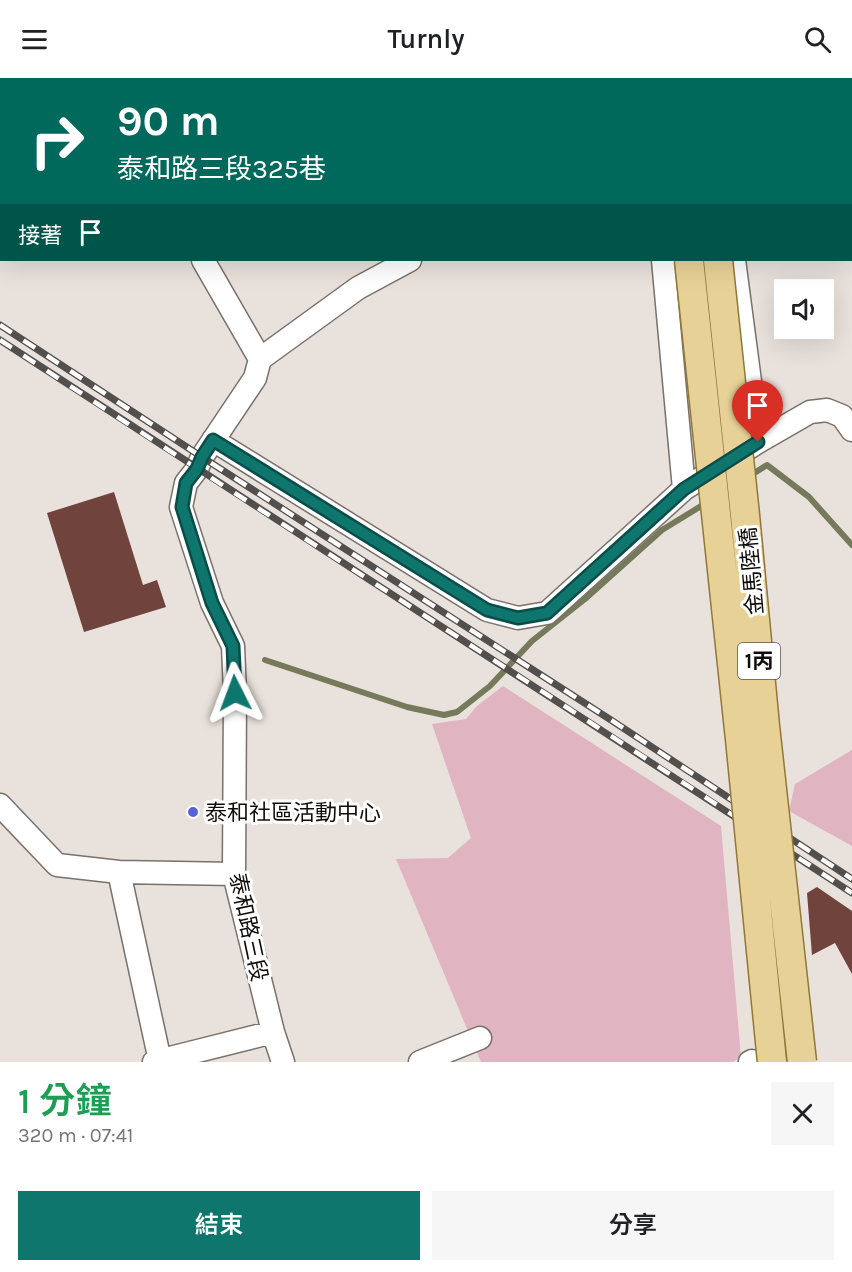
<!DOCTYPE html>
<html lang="zh-TW">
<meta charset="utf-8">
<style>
:root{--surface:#fff;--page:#f6f6f6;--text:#202124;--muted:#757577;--accent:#0f766e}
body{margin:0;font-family:Karla,"Noto Sans TC",sans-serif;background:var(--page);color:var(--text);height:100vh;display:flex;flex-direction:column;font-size:22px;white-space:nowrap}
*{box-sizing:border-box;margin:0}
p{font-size:20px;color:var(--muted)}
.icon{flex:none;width:33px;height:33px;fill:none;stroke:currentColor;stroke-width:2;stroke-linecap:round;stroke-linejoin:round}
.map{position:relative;height:984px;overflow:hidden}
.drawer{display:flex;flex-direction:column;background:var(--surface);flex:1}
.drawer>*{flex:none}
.guide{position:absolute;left:0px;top:0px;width:852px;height:183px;box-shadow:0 6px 24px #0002;background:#00695c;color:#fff;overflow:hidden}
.fabs{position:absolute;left:774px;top:201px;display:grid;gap:12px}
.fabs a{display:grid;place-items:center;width:60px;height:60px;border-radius:0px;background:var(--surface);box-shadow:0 6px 24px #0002;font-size:30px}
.pin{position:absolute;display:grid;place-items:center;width:51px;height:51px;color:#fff;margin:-62px -26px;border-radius:50% 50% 50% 0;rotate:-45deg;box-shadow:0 0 6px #0007}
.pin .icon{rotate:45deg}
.me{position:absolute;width:66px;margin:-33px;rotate:357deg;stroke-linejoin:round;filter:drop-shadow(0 0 4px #0008)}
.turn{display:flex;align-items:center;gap:21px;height:126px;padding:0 18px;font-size:27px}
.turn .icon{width:78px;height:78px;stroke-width:2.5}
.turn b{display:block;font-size:42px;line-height:51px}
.then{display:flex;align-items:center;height:57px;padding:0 18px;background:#0003;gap:12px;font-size:22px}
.round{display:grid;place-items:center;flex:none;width:63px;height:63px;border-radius:0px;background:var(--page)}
.headline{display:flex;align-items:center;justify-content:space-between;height:102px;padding:0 18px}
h1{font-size:36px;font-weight:600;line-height:45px;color:#1e9e55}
.primary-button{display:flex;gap:12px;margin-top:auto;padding:12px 18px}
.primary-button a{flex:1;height:69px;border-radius:0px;background:var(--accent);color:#fff;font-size:24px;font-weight:600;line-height:69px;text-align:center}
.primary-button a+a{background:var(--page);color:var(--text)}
header{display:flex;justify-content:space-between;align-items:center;height:78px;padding:0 18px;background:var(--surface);font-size:27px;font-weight:600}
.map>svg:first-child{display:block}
.green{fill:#e0b4c0}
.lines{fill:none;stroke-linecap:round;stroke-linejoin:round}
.stream{stroke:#757a5a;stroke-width:6}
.building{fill:#70433c}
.minor-casing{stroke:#78716c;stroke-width:25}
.major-casing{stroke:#917838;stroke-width:31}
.minor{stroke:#fff;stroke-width:22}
.major{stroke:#e8d197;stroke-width:28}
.rail-casing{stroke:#534f4c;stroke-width:7}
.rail{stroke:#fff;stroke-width:4.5;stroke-dasharray:14;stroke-linecap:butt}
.major-bridge-casing{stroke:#917838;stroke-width:31;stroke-linecap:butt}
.major-bridge{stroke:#e8d197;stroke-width:28}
.route-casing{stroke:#0a4d48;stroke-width:15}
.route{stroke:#0f766e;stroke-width:10}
.poi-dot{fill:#5863da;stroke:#fff;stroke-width:2}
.labels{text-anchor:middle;stroke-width:6;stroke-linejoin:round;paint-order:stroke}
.shield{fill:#fff;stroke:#565554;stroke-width:1.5}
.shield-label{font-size:21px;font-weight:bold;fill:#0e0c0a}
.street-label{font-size:22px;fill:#0e0c0a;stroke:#fff}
.poi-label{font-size:22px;fill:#0e0c0a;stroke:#fff;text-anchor:start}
</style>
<header><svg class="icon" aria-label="menu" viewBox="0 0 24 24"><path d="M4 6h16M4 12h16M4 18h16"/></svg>Turnly<svg class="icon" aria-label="search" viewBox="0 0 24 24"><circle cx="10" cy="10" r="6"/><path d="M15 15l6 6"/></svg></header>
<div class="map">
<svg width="852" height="984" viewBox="0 0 852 984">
<rect width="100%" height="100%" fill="#e9e1db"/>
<path class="green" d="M503,608L721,748L741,979L733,984H481L396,781L448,780L471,760L432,646L466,641L477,628Z
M852,672V768L789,733L795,706Z"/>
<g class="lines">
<path class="stream" d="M748,399L767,387L809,419L852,467
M265,582L407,629L444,637L457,634L490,608L532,563L585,521L662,452L706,425"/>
</g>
<path class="building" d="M114,414L143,507L157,502L166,529L84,554L47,435Z
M817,809L852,833V896L835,865L812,877L807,815Z"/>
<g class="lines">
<defs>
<path id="minor" d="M95,0L96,2
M232,0L233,2
M650,0V2
M597,2L598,0
M203,182L260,281L255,300L202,379L197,391L186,405L181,429L212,525L233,568L235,615L234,796L273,954L283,984
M663,182L684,411
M734,182L758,364
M260,281L358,210L410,182
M213,362L487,532L518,540L547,535L684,411L758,364L810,334L827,332L842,338L852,352
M0,727L57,787L119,794L234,796
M119,794L160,983
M154,984L273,954
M420,984L480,960
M750,984L752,983"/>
<path id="major" d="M670,0V2
M699,0V2"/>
</defs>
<use href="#minor" class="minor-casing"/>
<use href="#major" class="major-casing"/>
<use href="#minor" class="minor"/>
<use href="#major" class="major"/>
<defs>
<path id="rail" d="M0,247L202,379L611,642L852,801
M0,262C283,448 569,629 852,815"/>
</defs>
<use href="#rail" class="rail-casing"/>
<use href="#rail" class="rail"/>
<defs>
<path id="major-bridge" d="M689,182L740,661L772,984
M718,182L745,437L765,648L802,984"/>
</defs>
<use href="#major-bridge" class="major-bridge-casing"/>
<use href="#major-bridge" class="major-bridge"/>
</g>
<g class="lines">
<defs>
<path id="route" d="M235,615L233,568L212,525L182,429L186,405L197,391L202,379L213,362L487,532L518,540L547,535L684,411L758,364"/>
</defs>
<use href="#route" class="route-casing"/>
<use href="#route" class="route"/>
</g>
<circle class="poi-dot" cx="193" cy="734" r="6"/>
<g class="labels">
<rect class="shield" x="738" y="565" width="42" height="36" rx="4.5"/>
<g class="shield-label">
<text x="759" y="590">1丙</text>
</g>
<g class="street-label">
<text transform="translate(751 493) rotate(-95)" y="8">金馬陸橋</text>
<text transform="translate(249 849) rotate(78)" y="8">泰和路三段</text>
</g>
<g class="poi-label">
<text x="205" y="742">泰和社區活動中心</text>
</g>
</g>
</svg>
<div class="fabs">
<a><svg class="icon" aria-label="sound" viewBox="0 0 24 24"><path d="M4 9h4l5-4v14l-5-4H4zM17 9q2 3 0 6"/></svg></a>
</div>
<div class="pin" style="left:758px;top:364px;background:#d93025"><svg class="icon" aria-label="arrive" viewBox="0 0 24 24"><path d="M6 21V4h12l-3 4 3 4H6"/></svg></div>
<svg class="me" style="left:235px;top:615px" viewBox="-20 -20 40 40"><path d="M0-17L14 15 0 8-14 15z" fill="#0f766e" stroke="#fff" stroke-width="4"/></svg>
<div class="guide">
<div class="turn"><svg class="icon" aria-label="right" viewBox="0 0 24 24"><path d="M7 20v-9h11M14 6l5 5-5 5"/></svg><div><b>90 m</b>泰和路三段325巷</div></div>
<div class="then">接著<svg class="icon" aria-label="arrive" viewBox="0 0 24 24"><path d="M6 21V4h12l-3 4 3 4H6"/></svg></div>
</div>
</div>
<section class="drawer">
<div class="headline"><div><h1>1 分鐘</h1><p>320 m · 07:41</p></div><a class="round"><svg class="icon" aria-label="close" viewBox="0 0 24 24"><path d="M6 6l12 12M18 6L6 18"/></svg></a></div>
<div class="primary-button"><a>結束</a><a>分享</a></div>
</section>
